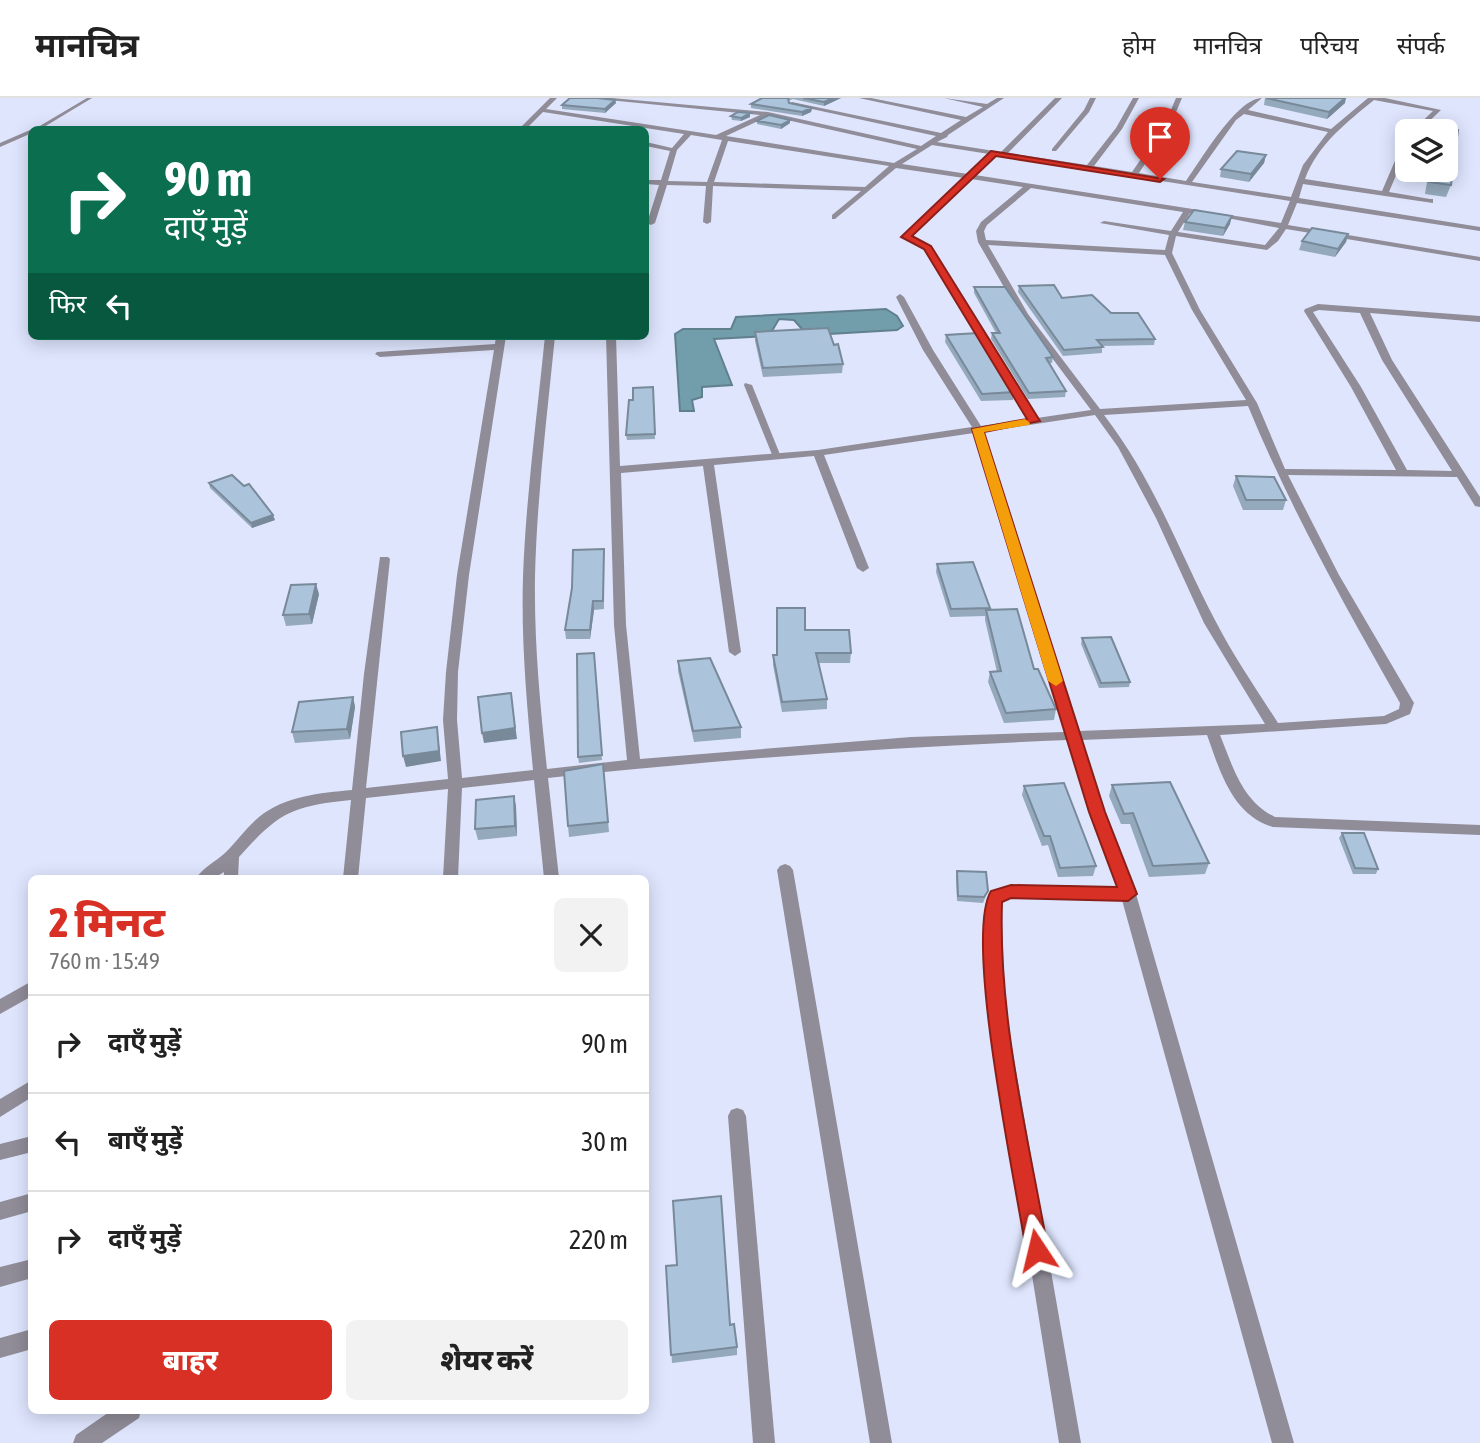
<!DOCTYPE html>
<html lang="hi">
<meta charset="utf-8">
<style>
:root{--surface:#fff;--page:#f2f2f2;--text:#222;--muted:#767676;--line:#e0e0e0;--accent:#d93025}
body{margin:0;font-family:"Asap Condensed","Noto Sans Devanagari",sans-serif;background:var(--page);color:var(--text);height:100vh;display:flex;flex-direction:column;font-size:26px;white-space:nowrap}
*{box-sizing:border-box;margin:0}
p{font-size:23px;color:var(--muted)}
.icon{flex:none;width:38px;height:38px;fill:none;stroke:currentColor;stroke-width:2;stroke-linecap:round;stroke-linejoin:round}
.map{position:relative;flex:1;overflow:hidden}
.panel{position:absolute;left:28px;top:777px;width:621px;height:539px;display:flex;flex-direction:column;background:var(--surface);border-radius:10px;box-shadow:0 4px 18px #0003}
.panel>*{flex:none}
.top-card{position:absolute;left:28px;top:28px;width:621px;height:214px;border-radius:10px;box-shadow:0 4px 18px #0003;background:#0b6e4f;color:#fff;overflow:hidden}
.tools{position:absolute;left:1395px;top:21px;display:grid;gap:14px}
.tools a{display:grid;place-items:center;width:63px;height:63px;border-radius:10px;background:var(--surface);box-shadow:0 4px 18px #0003;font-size:35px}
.pin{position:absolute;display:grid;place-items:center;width:60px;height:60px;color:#fff;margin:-72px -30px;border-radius:50% 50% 50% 0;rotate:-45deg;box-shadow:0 0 7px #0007}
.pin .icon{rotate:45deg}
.me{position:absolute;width:77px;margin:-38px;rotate:350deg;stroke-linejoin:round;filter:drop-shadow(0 0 5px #0008)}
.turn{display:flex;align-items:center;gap:24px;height:147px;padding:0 21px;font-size:32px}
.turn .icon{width:91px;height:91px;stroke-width:2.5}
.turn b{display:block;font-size:49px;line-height:60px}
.then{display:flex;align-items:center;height:66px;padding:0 21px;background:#0003;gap:14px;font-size:26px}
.round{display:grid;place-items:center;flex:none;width:74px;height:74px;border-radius:10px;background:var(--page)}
.overview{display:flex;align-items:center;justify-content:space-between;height:119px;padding:0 21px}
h1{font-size:42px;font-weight:800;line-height:52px;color:var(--accent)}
.cta{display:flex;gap:14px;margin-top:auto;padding:14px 21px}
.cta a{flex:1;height:80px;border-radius:10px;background:var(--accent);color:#fff;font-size:28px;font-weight:800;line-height:80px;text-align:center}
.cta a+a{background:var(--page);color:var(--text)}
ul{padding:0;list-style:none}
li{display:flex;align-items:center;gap:21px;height:98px;padding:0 21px;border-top:2px solid var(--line)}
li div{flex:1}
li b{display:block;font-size:26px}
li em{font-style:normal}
header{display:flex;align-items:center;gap:42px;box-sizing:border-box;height:98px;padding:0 35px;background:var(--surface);border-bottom:2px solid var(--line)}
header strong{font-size:33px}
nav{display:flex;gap:38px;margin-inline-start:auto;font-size:24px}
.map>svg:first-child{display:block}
.water{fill:#729dab;stroke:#61808d;stroke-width:2}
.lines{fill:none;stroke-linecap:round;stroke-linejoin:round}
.service{fill:#908c98;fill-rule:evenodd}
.minor{fill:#908c98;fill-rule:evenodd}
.wall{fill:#94a9bc}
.shaded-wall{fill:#788999}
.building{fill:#acc4db;stroke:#788999;stroke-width:2}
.route{fill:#d93025;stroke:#8d1f18;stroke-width:2}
.slow{fill:#f59e0b}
</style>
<header>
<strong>मानचित्र</strong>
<nav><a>होम</a><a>मानचित्र</a><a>परिचय</a><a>संपर्क</a></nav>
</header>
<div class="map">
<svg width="1480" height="1345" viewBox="0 0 1480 1345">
<rect width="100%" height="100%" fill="#dee5fd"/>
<path class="water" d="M886,211L897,218L903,228L897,232L829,236L802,231L794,222L779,221L769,238L714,241L732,287L702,289V299L692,302L694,313H680L675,236L683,231H731L736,219Z"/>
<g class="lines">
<path class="service" d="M87,0H92L39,32H33Z
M30,32L32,35L0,49V45Z
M745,285L752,287L781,359L780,361H777L773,359L744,287Z"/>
<path class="minor" d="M550,0H557L546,11L716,37L760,17L588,0H612L768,14L921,48L936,38L789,6L792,4L941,35L961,22L859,0H871L966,19L983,9L944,0L987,6L997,0H1004L948,37L947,39L937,44L1001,54L1055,0H1062L1008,55L1087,67L1116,30L1133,0H1139L1122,31L1094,68L1132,74L1165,26L1176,0H1182L1171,26L1139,75L1186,83C1201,62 1237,0 1262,0L1248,12L1331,31L1368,0H1385L1441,12L1419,33H1412L1433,13L1374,2C1346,25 1318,46 1305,81L1382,93L1404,42L1407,40V51L1389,94L1430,101H1433V105L1303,86L1299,100L1480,129V133L1297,105L1288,127L1480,159V163L1286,131L1278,143L1267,152L1176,138L1172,155L1200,212L1257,305L1285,371L1396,372L1351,289L1304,213L1305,211L1318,206L1480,218V224L1370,215L1392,262L1480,399V409L1475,408L1457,379L1288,377L1339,477L1414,605L1410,616L1386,626L1220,637C1233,669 1242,703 1275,719L1480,727V737L1273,729C1232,717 1220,673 1207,637L1081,642L1104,714L1136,796L1294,1345H1272L1122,802L1012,799L1001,805L999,855L1004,904L1081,1345H1059L988,904C986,883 977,811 990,797C1003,781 1095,789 1118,790L1090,714L1068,642C894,649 721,661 548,680L559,780H544L534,682L462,690L458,780H443L448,691L366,700L358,780H343L351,702C292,708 279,714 239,759L238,780H224V774L214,780H196C203,770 216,763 225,755C237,743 246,730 259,719C285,698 320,695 352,692L364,576L380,459H388L390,461L366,690L448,681L443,622L446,574L457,477L494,252L380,259L375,256L377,254L495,246L496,238H506L469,477L458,574L457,622L462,680L533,672C527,608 521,544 523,479C526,398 537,318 545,238H555C547,318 537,398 535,478C534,543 540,607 547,671L627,662L614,527L606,238H616L620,368L818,352L972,329L923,252L896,199L900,196L904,199L933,252L981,328L1028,321L925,152L902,139L964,80L896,70L835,121H832V117L861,93L713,88L711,124L707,126L703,124L706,88L667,87L655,125L651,127L647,125L659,87L646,86V82H661L670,53L646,48V44L672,50L684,36L543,14L525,32H518ZM1244,16L1328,34L1303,67L1291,99L1192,84L1236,22ZM769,18L917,51L894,65L726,38ZM691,37L722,42L707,84L668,83L677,52ZM728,43L889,68L865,89L714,84ZM932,47L989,56L968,76L902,66ZM996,57L1290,103L1281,125L1216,115L1212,117L1279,130L1265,147L1178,134L1190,115L1199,116V112L975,77ZM971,81L1023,89L981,124L976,133L978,144L1020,217L1091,312L1037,320L931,148L911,138ZM1031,90L1183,114L1171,133L1104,123L1100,125L1169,137L1165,152L986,142L984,133L987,127ZM988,147L1165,157L1192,212L1246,302L1100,311L1028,216ZM1319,212L1360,215L1382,262L1452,373L1407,372L1361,289L1313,214ZM1248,308C1291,412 1345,508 1400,605L1399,611L1384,618L1278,625C1257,592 1234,559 1216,524C1178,452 1155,383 1104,317ZM1095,317L1118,349L1156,420L1204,525L1265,626L1079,633L984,334ZM974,335L1065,634L911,639L640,661L626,527L621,375L703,368L729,554L735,558L741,554L714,367L814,358L857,470L863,474L869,470L824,357Z
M1090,0H1096L1089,14L1056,53H1052V51L1084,12Z
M785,766L790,768L793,772L892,1345H870L777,772L780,768Z
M32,883V898L0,916V901Z
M32,982V999L0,1019V1001Z
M737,1010L743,1012L746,1018L775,1345H753L728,1018L731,1012Z
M32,1038V1054L0,1062V1046Z
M32,1095V1113L0,1122V1104Z
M32,1161V1180L0,1189V1169Z
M32,1231V1251L0,1260V1240Z
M112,1312H141L139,1320L102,1345H73L76,1337Z"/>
</g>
<path class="wall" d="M762,0H841L824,8L793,1L788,3L789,5L812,10L811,14L802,18L751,10V6Z
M1265,0L1345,5L1327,21L1264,7Z
M615,2L616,5L605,15L562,11V7Z
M731,18L750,19L741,23L732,22Z
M790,22V25L781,31L757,26V23Z
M1439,30L1458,32L1451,87L1446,99L1425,96L1429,72H1446V33H1437Z
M1266,57L1264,65L1249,84L1220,79L1221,71Z
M1185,124L1230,126L1223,138L1183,132Z
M1348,136L1346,144L1335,159L1299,152L1302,143Z
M1019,188L1111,215L1155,241L1154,247L1102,248V255L1063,258L1018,194Z
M974,189L1053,259L1052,265H1049L1066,293L1065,299L1028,301L991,241L992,235H996L974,195Z
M755,234L834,247L843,266L842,275L763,279L755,243Z
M946,237L1014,294L1013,302L981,303L945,244Z
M653,289L655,341L627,342L626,337L633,302Z
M1236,378L1286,402L1283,412H1243L1233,388Z
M209,385L275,422L252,430L210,390Z
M604,451V511L594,512L590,541H566L565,532Z
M937,466L990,510V512L1034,571L1056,611L1054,622L1004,625L988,584L990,574H997L985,522V518L950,519L936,474Z
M319,496L312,526L286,528L283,517Z
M805,532L851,555L850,565H819L827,601V611L782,614L773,567V557H777Z
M1082,540L1130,584L1129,589L1099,590L1081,546Z
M594,555L602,662L579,665L578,659Z
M678,563L741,629V640L694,644L678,573Z
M353,599L355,609L350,641L295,645L292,634Z
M603,666L609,734L569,739L568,728Z
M1112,687L1209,765L1205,776L1149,779L1130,726H1121L1109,698Z
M1024,688L1096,768L1093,778L1058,779L1048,747L1042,748L1022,697Z
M514,698L516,709L517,738L478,742L475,731Z
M1342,735L1378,771L1376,776H1353L1339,740Z
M957,773L988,793L983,805L957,803L956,778Z
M666,1168L730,1227L737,1249V1257L672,1265Z"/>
<path class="shaded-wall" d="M833,0H841L824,8V4Z
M1345,0H1346L1345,5L1327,21L1329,14Z
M615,2L616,5L605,15V11Z
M812,10L811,14L802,18V14Z
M750,15V19L741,23V20Z
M790,22V25L781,31V27Z
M1266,57L1264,65L1249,84L1251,76Z
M1232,118L1230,126L1223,138L1225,130Z
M1348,136L1346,144L1335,159L1338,151Z
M273,417L275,422L252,430L251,425Z
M316,486L319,496L312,526L309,516Z
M593,503L594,512L590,541V532Z
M511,595L517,641L484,645L482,635Z
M353,599L355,609L350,641L347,631Z
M437,629L441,663L406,669L403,658Z
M514,698L516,709L517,738L515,728Z"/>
<path class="building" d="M570,0H597L615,2L605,11L562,7Z
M762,0H788L789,5L812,10L802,14L751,6Z
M803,0H833L824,4Z
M1266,0H1345L1329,14Z
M738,14L750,15L741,20L731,18Z
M769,17L790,22L781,27L757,23Z
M1439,30L1458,32L1451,87L1429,84L1431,72H1446V33H1438Z
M1237,53L1266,57L1251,76L1221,71Z
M1194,112L1232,118L1225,130L1185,124Z
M1312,130L1348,136L1338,151L1302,143Z
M1054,187L1062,200L1092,197L1111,215H1138L1155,241L1097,242L1103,249L1064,252L1019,188Z
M974,189H1005L1053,259L1046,260L1066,293L1029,295L992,235H1000Z
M828,230L834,247L838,246L843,266L763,270L755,234Z
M978,235L1014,294L982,296L946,237Z
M653,289L655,336L626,337L629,302H633V290Z
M232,377L244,388L249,386L273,417L251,425L209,385Z
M1236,378L1274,379L1286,402H1246Z
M604,451L603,503H593L590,532H565L572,490L573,452Z
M973,464L990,510L951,511L937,466Z
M316,486L309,516L283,517L291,487Z
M777,510H805V532H849L851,555H816L827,601L782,604L773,557H777Z
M1017,511L1034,571H1038L1056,611L1006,615L990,574L1001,573L986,512Z
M1111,539L1130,584L1101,585L1082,540Z
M594,555L602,657L578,659L577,556Z
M710,560L741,629L693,633L678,563Z
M511,595L515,630L482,635L478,599Z
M353,599L347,631L292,634L299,604Z
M437,629L439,653L403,658L401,634Z
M603,666L608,724L568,728L564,673Z
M1170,684L1209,765L1153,768L1133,715L1124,716L1112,687Z
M1064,685L1096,768L1060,770L1050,738H1044L1024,688Z
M514,698L515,728L475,731L476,702Z
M1342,735H1364L1378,771L1355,770Z
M957,773L986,774L988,793L984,799L958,798Z
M721,1098L730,1227L734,1226L737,1249L671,1257L666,1168L677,1167L673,1103Z"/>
<path class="route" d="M991,53L1164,81L1160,84L996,58L912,138L931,148L1040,323L984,334L1105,714L1137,796L1128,803L1011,800L1002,804C998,921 1028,1038 1048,1152L1045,1159L1037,1163L1030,1159L1026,1152C1016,1087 963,840 991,793L1011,787L1117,789L1089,714L972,331L1027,321L924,151L901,139Z"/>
<path class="slow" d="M1025,321L1030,325L1029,327L984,334L1063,583L1056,588L1048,583L972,331Z"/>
</svg>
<div class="tools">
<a><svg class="icon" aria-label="layers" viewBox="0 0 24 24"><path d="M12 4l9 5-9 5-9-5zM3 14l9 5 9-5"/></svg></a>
</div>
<div class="pin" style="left:1160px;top:81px;background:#d93025"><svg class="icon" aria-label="arrive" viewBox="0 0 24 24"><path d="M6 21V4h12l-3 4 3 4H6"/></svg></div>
<svg class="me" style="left:1037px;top:1152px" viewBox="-20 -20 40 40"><path d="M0-17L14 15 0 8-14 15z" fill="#d93025" stroke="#fff" stroke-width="4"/></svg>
<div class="top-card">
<div class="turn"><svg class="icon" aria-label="right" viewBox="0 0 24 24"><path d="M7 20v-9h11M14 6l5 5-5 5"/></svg><div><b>90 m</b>दाएँ मुड़ें</div></div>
<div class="then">फिर<svg class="icon" aria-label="left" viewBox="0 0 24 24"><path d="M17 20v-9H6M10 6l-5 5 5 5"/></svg></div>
</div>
<section class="panel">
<div class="overview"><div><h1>2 मिनट</h1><p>760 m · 15:49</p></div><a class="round"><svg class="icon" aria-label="close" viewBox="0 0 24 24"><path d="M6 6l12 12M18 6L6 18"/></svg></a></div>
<ul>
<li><svg class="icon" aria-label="right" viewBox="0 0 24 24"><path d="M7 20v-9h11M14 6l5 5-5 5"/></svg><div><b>दाएँ मुड़ें</b></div><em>90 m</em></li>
<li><svg class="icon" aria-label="left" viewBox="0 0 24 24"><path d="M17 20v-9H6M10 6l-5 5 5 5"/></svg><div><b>बाएँ मुड़ें</b></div><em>30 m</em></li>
<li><svg class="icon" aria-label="right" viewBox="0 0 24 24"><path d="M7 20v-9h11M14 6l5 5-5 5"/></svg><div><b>दाएँ मुड़ें</b></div><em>220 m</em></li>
</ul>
<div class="cta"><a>बाहर</a><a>शेयर करें</a></div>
</section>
</div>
